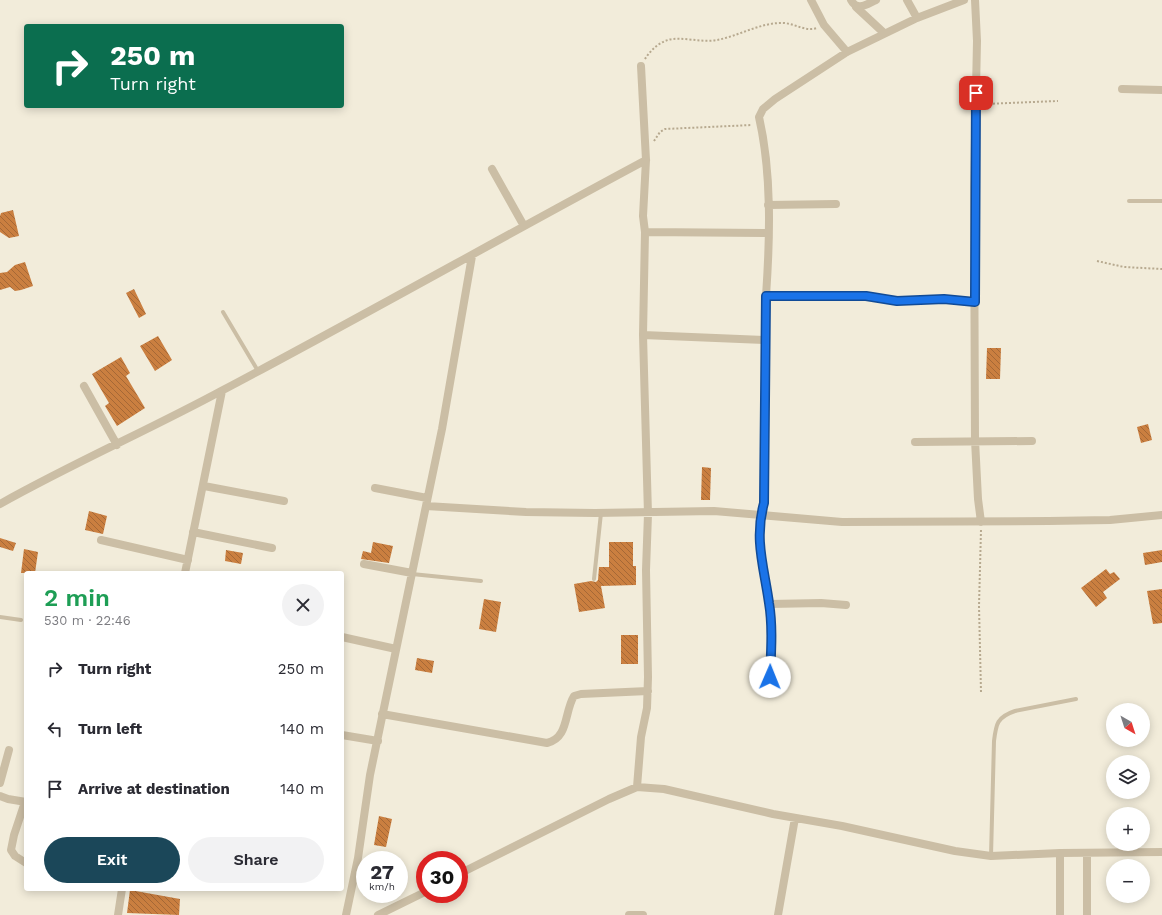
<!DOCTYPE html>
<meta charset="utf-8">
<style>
:root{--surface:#fff;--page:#f2f2f3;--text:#2b2b33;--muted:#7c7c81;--accent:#1b4759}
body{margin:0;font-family:"Work Sans",sans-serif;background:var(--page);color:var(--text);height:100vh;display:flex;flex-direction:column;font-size:15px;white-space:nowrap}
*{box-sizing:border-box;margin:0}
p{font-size:13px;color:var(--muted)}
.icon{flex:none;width:22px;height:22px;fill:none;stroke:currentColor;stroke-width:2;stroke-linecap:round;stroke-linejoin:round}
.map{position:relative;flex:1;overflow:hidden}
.sheet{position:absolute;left:24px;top:571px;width:320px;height:320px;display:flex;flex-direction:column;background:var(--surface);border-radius:4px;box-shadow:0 2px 10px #0003}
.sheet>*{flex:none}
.banner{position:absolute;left:24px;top:24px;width:320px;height:84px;border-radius:4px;box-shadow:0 2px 10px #0003;background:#0b6e4f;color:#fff;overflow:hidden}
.needle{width:26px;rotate:141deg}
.controls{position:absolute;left:1106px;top:703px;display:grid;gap:8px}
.controls a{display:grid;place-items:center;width:44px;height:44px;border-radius:50%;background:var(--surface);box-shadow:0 2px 10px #0003;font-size:20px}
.speed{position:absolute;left:356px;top:851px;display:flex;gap:8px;font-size:20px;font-weight:700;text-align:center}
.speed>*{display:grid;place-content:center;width:52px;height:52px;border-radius:50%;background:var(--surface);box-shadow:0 2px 10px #0003;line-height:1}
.speed small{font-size:10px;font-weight:400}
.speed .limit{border:6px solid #d22;background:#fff;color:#111}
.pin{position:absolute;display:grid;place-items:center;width:34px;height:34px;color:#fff;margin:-17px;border-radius:8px;box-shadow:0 2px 6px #0006}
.me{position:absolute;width:44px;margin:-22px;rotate:1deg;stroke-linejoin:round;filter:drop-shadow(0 0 3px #0008)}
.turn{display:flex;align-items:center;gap:14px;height:84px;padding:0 20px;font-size:18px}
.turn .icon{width:52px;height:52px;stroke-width:2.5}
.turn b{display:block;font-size:28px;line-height:34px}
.round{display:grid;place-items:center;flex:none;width:42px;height:42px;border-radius:21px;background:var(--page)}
.overview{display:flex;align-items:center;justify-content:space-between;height:68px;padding:0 20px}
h1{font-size:24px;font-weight:600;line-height:30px;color:#1e9e55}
.action{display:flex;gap:8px;margin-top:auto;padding:8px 20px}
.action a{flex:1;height:46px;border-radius:24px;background:var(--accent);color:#fff;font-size:16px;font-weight:600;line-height:46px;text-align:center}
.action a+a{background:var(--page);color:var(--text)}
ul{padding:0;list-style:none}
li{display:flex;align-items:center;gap:12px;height:60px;padding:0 20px}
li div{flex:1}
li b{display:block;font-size:15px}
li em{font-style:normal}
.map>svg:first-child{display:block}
.building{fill:url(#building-back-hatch)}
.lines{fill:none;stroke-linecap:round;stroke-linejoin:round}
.path{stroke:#b7a98f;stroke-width:2;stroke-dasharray:2 2;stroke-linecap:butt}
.lane{stroke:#cbbea5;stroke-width:4}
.street{stroke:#cbbea5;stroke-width:8}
.route-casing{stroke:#114b97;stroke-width:10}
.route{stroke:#1a73e8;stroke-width:7}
</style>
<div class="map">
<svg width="1162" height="915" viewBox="0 0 1162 915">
<defs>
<pattern id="building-back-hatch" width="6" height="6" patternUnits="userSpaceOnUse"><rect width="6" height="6" fill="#ca7f40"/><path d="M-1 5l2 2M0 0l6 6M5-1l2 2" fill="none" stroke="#a56836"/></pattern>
</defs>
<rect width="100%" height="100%" fill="#f2ecda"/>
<path class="building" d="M13,210L19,236L9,238L0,232V216L1,213Z
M25,262L33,286L21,290L15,291L10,287L0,290V273L7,272L15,265Z
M134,289L146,314L139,318L126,293Z
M158,336L172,360L155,371L140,346Z
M987,348H1001L1000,379H986Z
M121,357L130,373L126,376L145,408L117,426L105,406L109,403L92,374Z
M1148,424L1152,440L1141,443L1137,427Z
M702,467L711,468L710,500H701Z
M89,511L107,516L103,534L85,530Z
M0,538L16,543L13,551L0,547Z
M373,542L393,546L389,563L361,559L363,551L371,553Z
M609,542H633V566H636V585L601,586L605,608L579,612L574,584L591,581L596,582L598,580L599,567H609Z
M24,549L38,552L35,573H21Z
M226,550L243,553L241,564L225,561Z
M1162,550V562L1145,565L1143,553Z
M1106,569L1110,574L1114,572L1120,579L1103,592L1107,598L1096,607L1081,588Z
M1162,589V623L1153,624L1147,591Z
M484,599L501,602L496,632L479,629Z
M621,635H638V664H621Z
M417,658L434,661L432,673L415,670Z
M379,816L392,819L386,847L374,845Z
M130,890L180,899L179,915L127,913Z"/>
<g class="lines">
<path class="path" d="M645,59C650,51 658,43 668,40C681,36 701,43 717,40C739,36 761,22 784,23C796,24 806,32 817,28
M985,104L1058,101
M654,141L660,132L665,129L752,125
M1097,261L1124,267L1162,269
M981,530L979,606L981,692"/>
<path class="lane" d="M1129,201H1162
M223,312L258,371
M412,574L481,581
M594,579L601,513
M0,617L21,620
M991,856L994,741C996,724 997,717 1015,711L1076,699"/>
<path class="street" d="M811,0L824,25L847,52
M851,0C857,12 867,4 876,0
M907,0L917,18
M975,0L977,41L974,187L975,440L978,499L981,522
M856,7L884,33
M641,66L646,160L643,216L645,232L768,233
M1122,89L1162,90
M492,169L524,226
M768,205L836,204
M766,296C770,238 772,174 759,117L763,109L775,99L847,52L917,18L964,0
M643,335L765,340
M84,386L117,445
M915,442L1032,441
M204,486L284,501
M375,488L427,498
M0,504C73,463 149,430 223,390C365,315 504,236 646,160
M426,506L526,512L595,513L714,511L842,522L1049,521L1110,520L1162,515
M193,532L272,548
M101,540L188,560
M364,564L412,573
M185,573L222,391
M770,604L821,603L846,605
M342,637L396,649
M770,677C771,653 773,627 769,603C764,567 754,539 764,503L766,296L810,295L829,297L866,296L897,301L944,299L975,302
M382,714L547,743C569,738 564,712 574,696L581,694L648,691
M342,735L378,741
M0,783L9,750
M637,787L641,737L647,708L648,677L646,570L648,514L643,335L645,232
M0,796L8,799L26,802
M25,802L14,835L11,850L15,856L26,863
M1060,853V915
M1087,854V915
M459,874L609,799L637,787L664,789L773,814L842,826L955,851L991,856L1060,853L1162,852
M118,915L122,889
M346,915L358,858L370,775L442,429L472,256
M378,915L425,892
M629,915H643
M778,915L795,818"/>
</g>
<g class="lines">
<defs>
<path id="route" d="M770,677C771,653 773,627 769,603C764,567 754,539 764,503L766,296H866L897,301L944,299L975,302L976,93"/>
</defs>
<use href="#route" class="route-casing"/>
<use href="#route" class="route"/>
</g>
</svg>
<div class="controls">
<a><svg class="needle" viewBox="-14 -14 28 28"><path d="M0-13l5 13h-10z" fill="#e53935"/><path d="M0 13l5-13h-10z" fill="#7c7c81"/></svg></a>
<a><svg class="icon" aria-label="layers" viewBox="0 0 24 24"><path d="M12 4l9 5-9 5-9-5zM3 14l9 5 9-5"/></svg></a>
<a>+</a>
<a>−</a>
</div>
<div class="speed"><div>27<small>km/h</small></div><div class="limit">30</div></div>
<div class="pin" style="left:976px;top:93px;background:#d93025"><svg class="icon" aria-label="arrive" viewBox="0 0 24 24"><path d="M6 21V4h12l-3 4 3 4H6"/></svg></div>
<svg class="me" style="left:770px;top:677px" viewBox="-20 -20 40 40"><circle r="19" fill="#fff"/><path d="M0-13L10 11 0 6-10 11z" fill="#1a73e8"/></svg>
<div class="banner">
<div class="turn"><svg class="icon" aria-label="right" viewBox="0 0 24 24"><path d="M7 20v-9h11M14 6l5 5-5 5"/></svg><div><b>250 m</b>Turn right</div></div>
</div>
<section class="sheet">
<div class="overview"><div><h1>2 min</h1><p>530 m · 22:46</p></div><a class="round"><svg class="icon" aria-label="close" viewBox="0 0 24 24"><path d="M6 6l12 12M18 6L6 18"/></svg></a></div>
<ul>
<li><svg class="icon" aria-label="right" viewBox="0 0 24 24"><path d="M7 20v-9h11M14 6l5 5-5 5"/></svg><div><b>Turn right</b></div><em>250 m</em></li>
<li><svg class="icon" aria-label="left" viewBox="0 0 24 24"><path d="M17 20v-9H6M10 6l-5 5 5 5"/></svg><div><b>Turn left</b></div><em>140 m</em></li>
<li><svg class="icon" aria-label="arrive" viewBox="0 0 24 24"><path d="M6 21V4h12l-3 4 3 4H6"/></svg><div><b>Arrive at destination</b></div><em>140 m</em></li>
</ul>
<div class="action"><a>Exit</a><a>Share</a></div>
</section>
</div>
